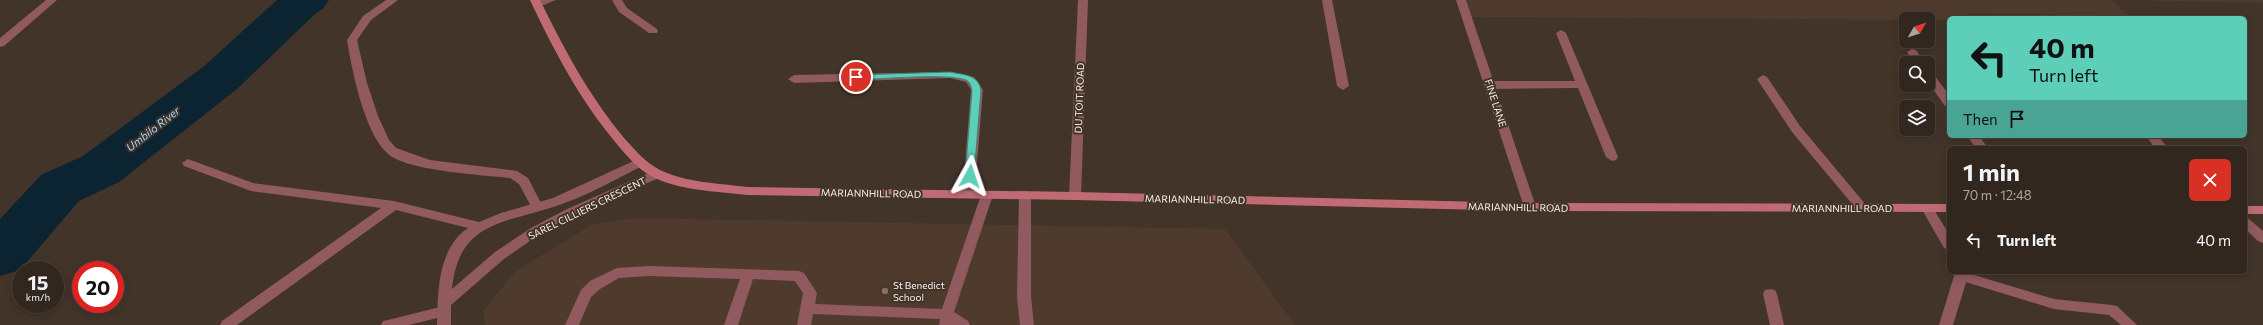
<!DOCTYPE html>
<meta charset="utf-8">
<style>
:root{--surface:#32271f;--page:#3d332c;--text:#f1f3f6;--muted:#a8a5a4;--line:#4d443d}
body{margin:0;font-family:Commissioner,sans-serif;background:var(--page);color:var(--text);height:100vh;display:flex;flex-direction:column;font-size:15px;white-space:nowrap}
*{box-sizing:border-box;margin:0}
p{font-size:13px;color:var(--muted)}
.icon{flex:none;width:22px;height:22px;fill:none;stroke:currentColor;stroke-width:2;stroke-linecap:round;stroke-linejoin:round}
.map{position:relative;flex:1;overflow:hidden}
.side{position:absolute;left:1947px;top:146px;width:300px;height:128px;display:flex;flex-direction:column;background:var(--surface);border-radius:6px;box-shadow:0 2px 10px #0003,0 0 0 1px var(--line)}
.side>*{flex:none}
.top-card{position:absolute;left:1947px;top:16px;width:300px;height:122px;border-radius:6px;box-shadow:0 2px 10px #0003,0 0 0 1px var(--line);background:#5dceb8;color:#111;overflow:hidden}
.needle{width:26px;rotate:51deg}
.fabs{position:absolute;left:1899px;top:12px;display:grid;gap:8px}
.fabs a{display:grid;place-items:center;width:36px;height:36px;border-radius:6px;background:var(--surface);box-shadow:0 2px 10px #0003,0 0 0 1px var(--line);font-size:20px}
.speed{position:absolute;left:12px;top:261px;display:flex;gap:8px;font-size:20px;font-weight:700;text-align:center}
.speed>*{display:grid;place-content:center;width:52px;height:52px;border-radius:50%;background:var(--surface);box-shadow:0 2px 10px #0003,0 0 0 1px var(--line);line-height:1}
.speed small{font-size:10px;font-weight:400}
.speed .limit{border:6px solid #d22;background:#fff;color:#111}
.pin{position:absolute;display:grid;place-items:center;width:34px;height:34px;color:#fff;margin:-17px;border:2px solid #fff;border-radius:50%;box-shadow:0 1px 4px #0007}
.me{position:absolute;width:44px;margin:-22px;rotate:5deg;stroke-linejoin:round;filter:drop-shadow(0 0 3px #0008)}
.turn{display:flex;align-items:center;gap:14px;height:84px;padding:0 16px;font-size:18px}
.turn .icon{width:52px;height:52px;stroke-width:2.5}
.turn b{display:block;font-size:28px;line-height:34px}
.then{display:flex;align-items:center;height:38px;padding:0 16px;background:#0003;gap:8px;font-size:15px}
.round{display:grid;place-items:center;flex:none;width:42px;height:42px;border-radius:6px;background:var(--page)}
.head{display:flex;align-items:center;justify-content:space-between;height:68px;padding:0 16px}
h1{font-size:24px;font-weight:700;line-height:30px}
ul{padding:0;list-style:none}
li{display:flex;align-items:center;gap:12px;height:52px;padding:0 16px}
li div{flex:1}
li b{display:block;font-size:15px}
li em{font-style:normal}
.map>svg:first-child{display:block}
.built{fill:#4f3b2d}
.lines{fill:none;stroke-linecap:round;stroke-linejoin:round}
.river{fill:#0c2432;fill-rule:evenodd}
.lane{fill:#905a5f;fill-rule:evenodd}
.street{fill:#905a5f;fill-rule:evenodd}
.secondary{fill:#c06b74;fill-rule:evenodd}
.route{fill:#5dceb8;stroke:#3c8678}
.education-dot{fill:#8d6e63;stroke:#423429;stroke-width:1.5}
.labels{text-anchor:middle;stroke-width:4;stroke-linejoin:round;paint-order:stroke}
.street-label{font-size:10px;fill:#f8efe9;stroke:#423429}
.poi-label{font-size:10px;fill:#f8efe9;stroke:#423429;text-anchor:start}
.water-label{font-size:11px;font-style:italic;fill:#a0dbfe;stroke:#423429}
</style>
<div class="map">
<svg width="2263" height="325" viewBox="0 0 2263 325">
<rect width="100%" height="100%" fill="#423429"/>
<path class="built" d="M1462,0H2111L2128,15L1968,14L1971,18H1949V20L1469,17Z
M2124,0H2263V3Z
M636,218L1225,229L1295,325H485L483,311L516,271L593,224Z"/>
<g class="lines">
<path class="river" d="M277,0H329L323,9L316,13L237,89L119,182L79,201L20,270L0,276V219L41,175L83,156L203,67Z"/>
<path class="lane" d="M386,0H398L371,20L357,40L367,83L378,116L389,140L396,148L430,160L517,171L528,178L543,207L541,210H533L519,184L510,178C483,175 407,171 388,154C364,133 352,70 347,40L363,16Z
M540,0H556L541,6H533L532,4Z
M612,0H622L627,8L657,29L658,31L657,33H649L619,12Z
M1561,30L1566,33L1618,157L1616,160L1612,161L1606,157L1578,88L1490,89L1484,85L1490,81H1575L1556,33Z
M1912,49L1916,50L1925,63H1914L1907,52Z
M1928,71L1932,72L1949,95V107L1945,106L1928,82Z
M950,72L974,77L983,90L976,176L970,180L964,176L971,90L966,82L950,78L794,83L788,79L794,75Z
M1763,75L1767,77L1800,126L1866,205L1868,208L1866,211H1858L1792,132L1757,79Z
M1967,136H1979L1988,148H1976Z
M2146,136H2158L2168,148H2155Z
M987,191L993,195L954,312L968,321L970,325H939L940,319L813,314L811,325H797L803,293L795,281L753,279L738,325H724L740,279L649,276L619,278L600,289L591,297L579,325H565L581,290L590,281L617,268L649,266L799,271L804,273L817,293L815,304L942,309L981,195Z
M1025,191L1031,195V297L1034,325H1020L1017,297L1019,195Z
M2245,217L2249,219L2263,231V243L2258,241L2245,229Z
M1964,272L2054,299L2112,305L2117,306L2137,325H2121L2109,315L2054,309L1956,279L1954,276L1956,273Z
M444,306L449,307L451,311L449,315L409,325H381L383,321L388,320Z"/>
<path class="street" d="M46,0H57L4,46L0,47V38Z
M1078,0H1088L1081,196L1075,200L1069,196Z
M1322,0H1332L1349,86L1343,90L1337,86Z
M1456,0H1466L1536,207L1534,210H1526L1524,207Z
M640,158L646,162L644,165C617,179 590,194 562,204C508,224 459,218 452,289L495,252L531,228L565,210L653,171H661L663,174L661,177L574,216L540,234L504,259L451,305V325H437C438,293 437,249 468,228L396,210L237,325H220L222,321L381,208L251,191L184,166L182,163L188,159L253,183L394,201L479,222L501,213L553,198Z
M970,172L976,176L972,194L966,198L960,194L964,176Z
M1927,204L1931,205L1949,234V250L1944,248L1921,208Z
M1953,272H1967L1968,276L1953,325H1939L1954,276Z
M1770,289L1775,290L1777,294L1784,325H1770L1763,294L1765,290Z"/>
<path class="secondary" d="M530,0H540C564,49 589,96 624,138C635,150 646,163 660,170C687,183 718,183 747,187L1075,192L1530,203L1949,204V212L1530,211L1075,200L747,195C715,191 678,191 649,175C636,167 626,155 616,143C580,100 554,51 530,0Z
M2245,206H2263V214H2245Z"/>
</g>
<path class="route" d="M950,72C963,75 978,74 981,90L974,176L970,179L965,176L972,90C971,86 970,82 966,80C947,73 880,79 856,80L852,77L856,75Z"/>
<circle class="education-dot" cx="885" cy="291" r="4"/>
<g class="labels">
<g class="street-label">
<text transform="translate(1079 98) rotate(-88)" y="4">DU TOIT ROAD</text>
<text transform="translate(1496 103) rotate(72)" y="4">FINE LANE</text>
<text transform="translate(871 193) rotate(1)" y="4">MARIANNHILL ROAD</text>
<text transform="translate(1195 199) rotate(1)" y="4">MARIANNHILL ROAD</text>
<text transform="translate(1518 207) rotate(1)" y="4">MARIANNHILL ROAD</text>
<text transform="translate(587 208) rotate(-26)" y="4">SAREL CILLIERS CRESCENT</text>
<text x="1842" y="212">MARIANNHILL ROAD</text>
</g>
<g class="poi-label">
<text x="893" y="289">St Benedict<tspan x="893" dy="12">School</tspan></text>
</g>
<g class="water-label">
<text transform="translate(153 129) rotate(-38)" y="4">Umbilo River</text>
</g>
</g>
</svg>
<div class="fabs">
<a><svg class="needle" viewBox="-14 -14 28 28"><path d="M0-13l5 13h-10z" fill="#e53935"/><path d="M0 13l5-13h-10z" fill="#a8a5a4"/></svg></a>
<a><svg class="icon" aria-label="search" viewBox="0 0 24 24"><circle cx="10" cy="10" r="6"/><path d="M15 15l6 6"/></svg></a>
<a><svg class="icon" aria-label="layers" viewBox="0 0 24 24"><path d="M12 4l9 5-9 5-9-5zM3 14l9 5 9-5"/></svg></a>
</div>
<div class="speed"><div>15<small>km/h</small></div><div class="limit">20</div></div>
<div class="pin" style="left:856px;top:77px;background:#d93025"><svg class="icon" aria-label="arrive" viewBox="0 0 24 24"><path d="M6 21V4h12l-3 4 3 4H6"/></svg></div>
<svg class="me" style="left:970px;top:176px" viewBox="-20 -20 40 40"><path d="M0-17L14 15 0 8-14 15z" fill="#5dceb8" stroke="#fff" stroke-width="4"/></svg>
<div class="top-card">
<div class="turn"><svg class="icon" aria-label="left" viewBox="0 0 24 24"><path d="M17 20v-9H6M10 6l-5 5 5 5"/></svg><div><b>40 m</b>Turn left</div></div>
<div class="then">Then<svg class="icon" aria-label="arrive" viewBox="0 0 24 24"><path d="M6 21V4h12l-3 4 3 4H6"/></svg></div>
</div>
<section class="side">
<div class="head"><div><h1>1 min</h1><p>70 m · 12:48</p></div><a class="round" style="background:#d93025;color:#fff"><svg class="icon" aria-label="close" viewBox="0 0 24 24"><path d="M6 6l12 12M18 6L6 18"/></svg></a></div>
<ul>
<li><svg class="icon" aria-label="left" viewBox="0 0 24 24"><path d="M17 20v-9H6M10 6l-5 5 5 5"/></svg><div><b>Turn left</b></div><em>40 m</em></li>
</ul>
</section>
</div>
